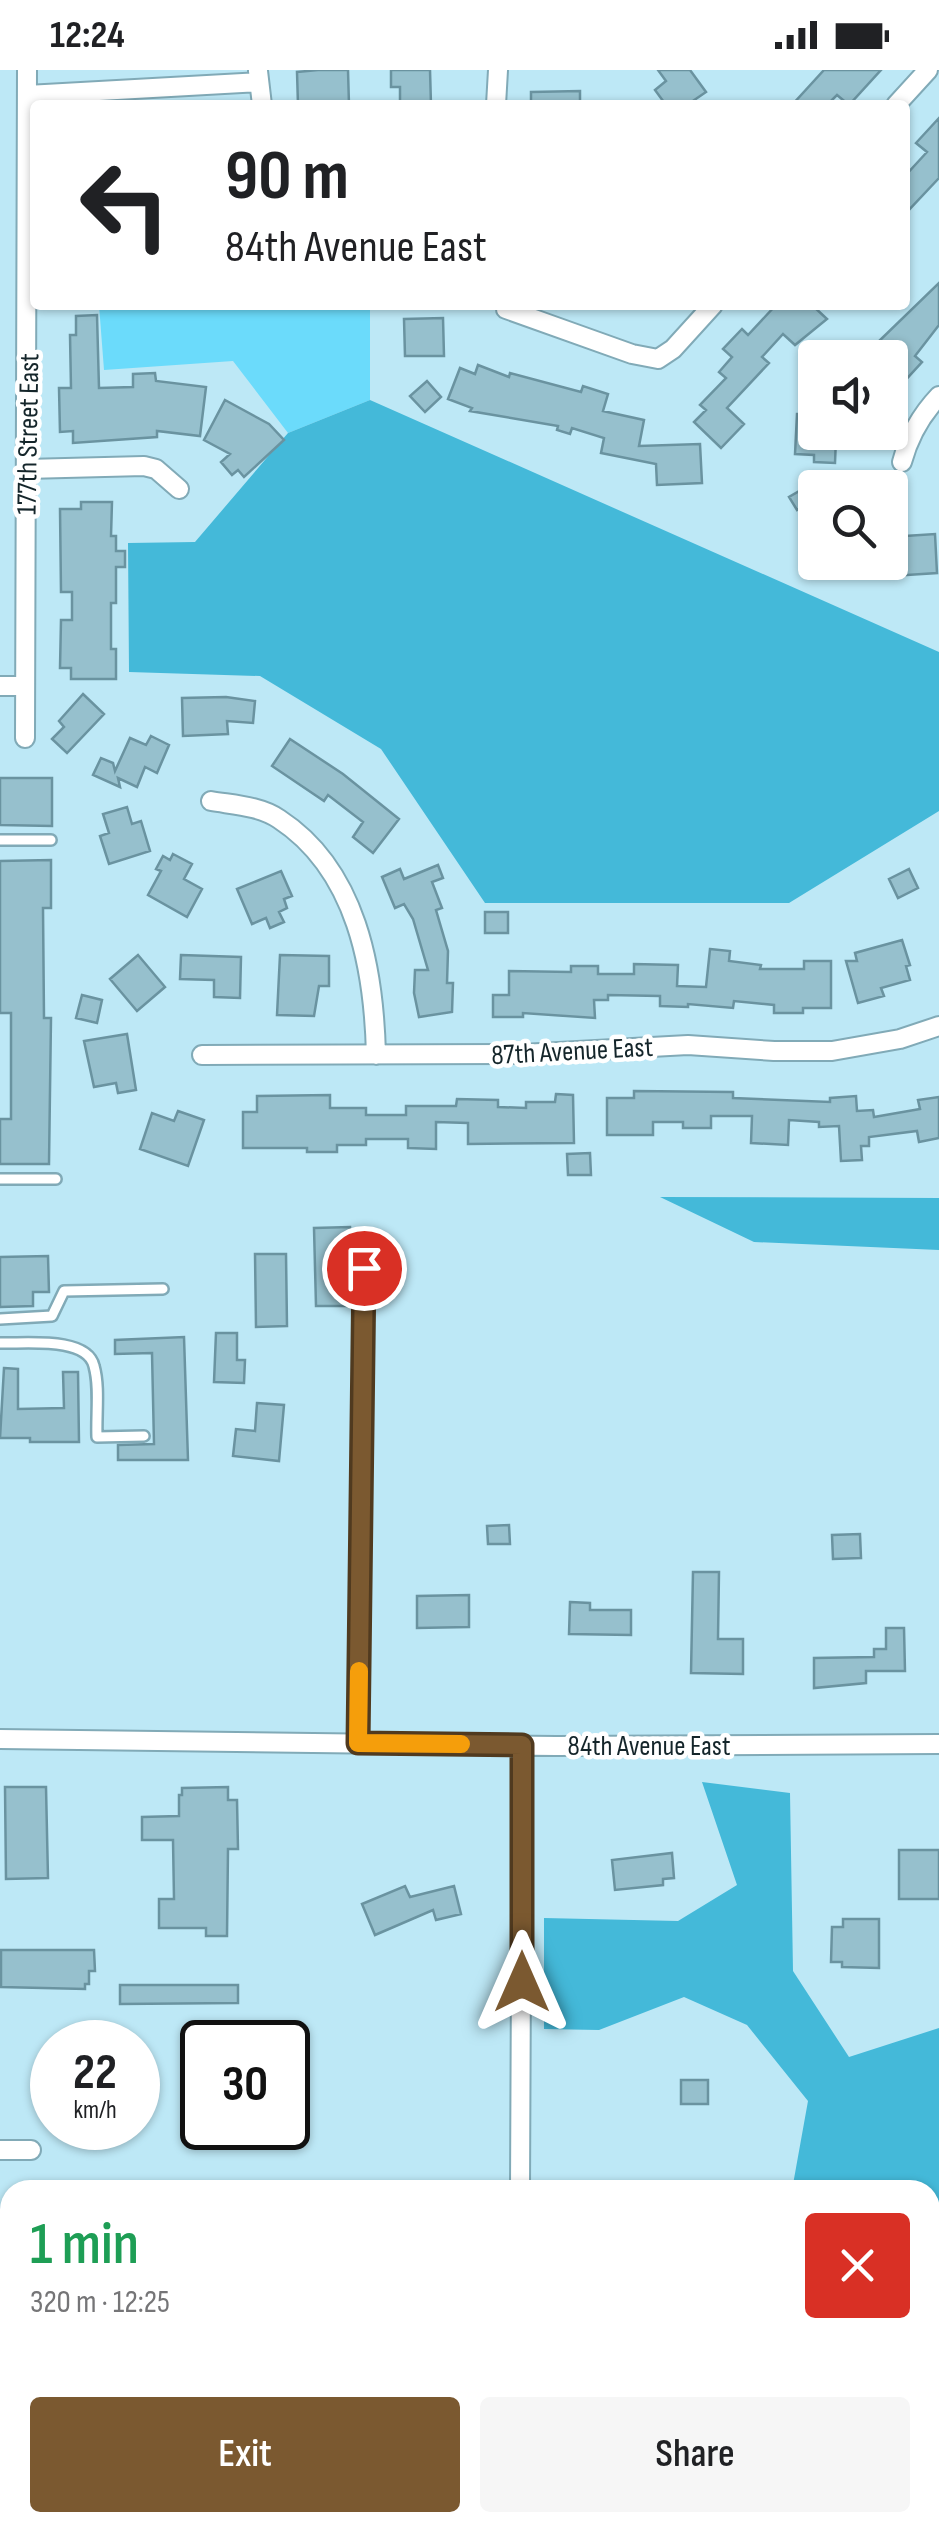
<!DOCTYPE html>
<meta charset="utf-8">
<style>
:root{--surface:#fff;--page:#f6f6f6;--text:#202124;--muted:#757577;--accent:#7b5930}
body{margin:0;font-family:"Sofia Sans Condensed",sans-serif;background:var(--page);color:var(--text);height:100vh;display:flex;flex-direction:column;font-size:38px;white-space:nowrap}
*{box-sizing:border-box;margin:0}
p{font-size:32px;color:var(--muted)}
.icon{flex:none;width:55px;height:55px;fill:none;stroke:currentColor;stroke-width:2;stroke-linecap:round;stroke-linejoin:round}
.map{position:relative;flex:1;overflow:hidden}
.sheet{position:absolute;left:0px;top:2110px;width:940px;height:352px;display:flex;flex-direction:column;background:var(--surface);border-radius:30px 30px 0 0;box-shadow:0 2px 8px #0004}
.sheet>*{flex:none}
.top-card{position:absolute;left:30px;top:30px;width:880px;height:210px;border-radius:10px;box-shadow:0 2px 8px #0004;background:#fff;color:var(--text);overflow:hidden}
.fabs{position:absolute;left:798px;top:270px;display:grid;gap:20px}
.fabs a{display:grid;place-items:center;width:110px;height:110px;border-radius:10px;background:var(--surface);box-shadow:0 2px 8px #0004;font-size:50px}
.speed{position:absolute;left:30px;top:1950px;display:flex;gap:20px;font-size:50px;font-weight:700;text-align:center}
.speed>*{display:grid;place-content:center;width:130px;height:130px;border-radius:50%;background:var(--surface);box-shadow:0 2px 8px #0004;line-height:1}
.speed small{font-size:25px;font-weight:400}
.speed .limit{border:5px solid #111;border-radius:15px;background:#fff;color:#111}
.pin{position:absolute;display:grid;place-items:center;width:85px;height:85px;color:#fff;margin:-42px;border:5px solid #fff;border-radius:50%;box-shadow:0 2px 10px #0007}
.me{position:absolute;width:110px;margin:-55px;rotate:0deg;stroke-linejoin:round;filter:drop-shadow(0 0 8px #0008)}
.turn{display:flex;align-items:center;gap:35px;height:210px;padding:0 30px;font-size:45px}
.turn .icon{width:130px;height:130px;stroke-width:2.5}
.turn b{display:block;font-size:70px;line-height:85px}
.round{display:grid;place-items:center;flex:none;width:105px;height:105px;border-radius:10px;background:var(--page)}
.summary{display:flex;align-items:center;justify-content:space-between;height:170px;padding:0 30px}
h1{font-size:60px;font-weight:600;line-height:75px;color:#1e9e55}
.cta{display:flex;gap:20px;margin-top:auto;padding:20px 30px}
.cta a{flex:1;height:115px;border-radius:10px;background:var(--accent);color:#fff;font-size:40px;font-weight:600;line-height:115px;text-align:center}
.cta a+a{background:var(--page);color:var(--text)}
.status{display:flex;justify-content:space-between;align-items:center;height:70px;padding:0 50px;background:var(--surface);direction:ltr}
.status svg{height:28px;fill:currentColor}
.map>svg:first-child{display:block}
.green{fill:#6bdbfb}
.forest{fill:#44b9d9}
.building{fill:#96c0cd;stroke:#6a93a0;stroke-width:2.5}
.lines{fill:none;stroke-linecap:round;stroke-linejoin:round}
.service-casing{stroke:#81aab7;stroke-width:14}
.minor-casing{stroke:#81aab7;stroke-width:22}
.service{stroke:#fff;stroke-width:9}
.minor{stroke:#fff;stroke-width:18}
.route-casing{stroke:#503a1f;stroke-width:25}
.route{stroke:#7b5930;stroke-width:18}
.slow{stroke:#f59e0b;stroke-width:18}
.labels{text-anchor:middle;stroke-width:9;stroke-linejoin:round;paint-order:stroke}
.street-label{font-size:28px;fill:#14252a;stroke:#fff}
</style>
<div class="status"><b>12:24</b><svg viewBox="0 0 49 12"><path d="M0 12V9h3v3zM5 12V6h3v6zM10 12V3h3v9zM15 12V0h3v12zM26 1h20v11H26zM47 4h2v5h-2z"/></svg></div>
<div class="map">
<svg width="939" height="2461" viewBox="0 0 939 2461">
<rect width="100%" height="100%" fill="#bde8f6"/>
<path class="green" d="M99,235H370V330L288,363L233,291L104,300Z"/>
<path class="forest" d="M370,330L939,582V741L789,833H485L381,679L260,606L129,602L128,473L195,472L288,363Z
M660,1127L939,1128V1180L754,1172Z
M702,1712L790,1723L793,1901L849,1987L939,1958V2214L930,2215V2120H792L808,2031L747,1955L684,1927L599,1960L544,1959V1848L678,1851L737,1815Z
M939,2386V2461H892L896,2453L930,2452V2392Z
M527,2453V2452L788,2453L786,2461H527Z"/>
<path class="building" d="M318,0H348L349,35H298L297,2Z
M391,0H430L431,35H400V17H391Z
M658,0H690L706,22L687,35H666L655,20L666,11Z
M824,0H881L849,35L837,25L827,35H792Z
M580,21V35H531V22Z
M939,48V108L905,144V106L927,82L916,73Z
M939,213V255L915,286L922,292L890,327V287L876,274Z
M776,235H812L827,249L795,275L783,264L762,287L769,293L727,338L744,354L721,378L694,352L706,340L700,335L726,308L719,302L732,287L723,279L742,259L748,265Z
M97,245L99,318L133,317V304L155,303L156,311L206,317L200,366L157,361V367L73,373V361L60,362L59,318H71L70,265H76V246Z
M443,248L444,286H405L404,249Z
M478,295L509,307L510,303L581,322L583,316L608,324L603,341L644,350L639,376L700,374L702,413L657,415L656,394L601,383L604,368L572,358L570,364L557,360L558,356L470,341L472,338L448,329L460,298L475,304Z
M427,311L441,327L425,342L410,326Z
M225,330L269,354L284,370L244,407L238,400L232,405L221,392L230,384L204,370Z
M797,344L815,345V362L836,368L835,393L814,392V385L795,384Z
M815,412V454L804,436L797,440L789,427Z
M81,432H112L111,466H116V481H125V497H116V533H111V579H116V609H71V598H60L61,550H72V522H61L60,439H81Z
M935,464L937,503L892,506L890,467Z
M83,624L104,644L67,683L52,669L64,657L59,651Z
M226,627L255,631L253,653L227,651L228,664L183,666L182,628Z
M151,666L169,675L157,703L145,697L137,717L118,708L120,717L93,705L101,688L113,693L115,701L130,668L146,675Z
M290,669L343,704L399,749L373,783L353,767L363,752L328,725L324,731L272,696Z
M0,708H52V756L0,755Z
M127,737L132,754L141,751L150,781L109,794L100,766L109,763L103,744Z
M173,784L192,794L184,809L202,819L187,847L148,825L161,801L156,799L163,786L170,790Z
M51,790V838H43L44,948H51L49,1094H0V1049H11V943H0V791Z
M438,795L443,808L432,812L442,838L436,840L448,881L447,913H453L452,942L419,947L414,923L415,900H428L413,849L404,834L395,838L382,807L400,799L404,809Z
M909,799L918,818L898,828L889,809Z
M281,801L292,826L284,829L287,838L279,842L284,852L270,858L266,848L252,854L237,819Z
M485,842H508V863H485Z
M902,870L910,895L906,896L910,910L881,918L884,926L858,933L846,891H857L855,883Z
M710,879L730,881L729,891L761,895L760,899H804V891H831V938H803V943H774V935L734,931L733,938L688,934V937L660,936V926L608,925V930H594L595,948L523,943V947H493V925H509V901L571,902V896H598V904H634V894L678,895L677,916L706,917Z
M138,885L165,917L137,941L110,909Z
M181,885L241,887L240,928L214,927V910L180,909Z
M280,885L329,886V916H319L314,946L277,945Z
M82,925L102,930L97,953L76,948Z
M127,964L136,1020L118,1023L116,1013L94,1017L84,971Z
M634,1021L733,1022V1028L830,1032V1028L856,1026L857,1041L873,1040L874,1047L920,1039L918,1030L939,1027V1068L919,1072L917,1061L869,1067V1076H861L862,1090L841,1091L839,1056L819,1057V1052L789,1050L788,1075L751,1073L752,1046H711V1058H683V1052H653V1065H607V1028H634Z
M556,1024L573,1025L574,1073L468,1074V1053L436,1052V1079L408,1078V1069H366V1075H337V1082H307V1078H243V1042H257V1026L330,1025V1038H366V1045H406V1036H456L457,1029L498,1030V1037L526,1038V1032H555Z
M178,1041L204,1050L188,1096L140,1079L152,1043L174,1051Z
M590,1083L591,1105H568L567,1084Z
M350,1157V1161L376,1160V1178H356L350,1236H316L314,1158Z
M255,1184H286L287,1256L256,1257Z
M48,1186L49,1222H33V1236L0,1237V1187Z
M216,1263H237V1290H245L244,1313L214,1312Z
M184,1267L188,1390H118V1375L154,1374L152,1283L115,1284V1270Z
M4,1298L18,1299V1339L64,1338L63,1302H78L79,1372H30V1368H0Z
M257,1333L284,1335L279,1391L233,1386L236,1359L255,1361Z
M509,1455L510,1474H488L487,1456Z
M860,1464L861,1488L833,1489L832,1465Z
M693,1502H719L718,1569H743V1604L691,1603Z
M469,1525V1557L417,1558V1526Z
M570,1532L590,1533V1540H631V1565L569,1564Z
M886,1558H904L905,1601H866V1613L814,1618V1588L874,1587V1579H886Z
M5,1717H46L48,1808L6,1809Z
M228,1717V1730H237L238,1779H228L227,1866H206V1858H159V1829H174L173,1770H142V1747L179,1746V1725H182V1718Z
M899,1780H939V1829H899Z
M672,1783L674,1808L663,1809V1815L615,1820L612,1790Z
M405,1816L410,1827L454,1816L461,1844L436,1850L433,1840L375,1865L362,1834Z
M843,1849H879V1898L842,1897V1892H831L832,1857H843Z
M1,1880H94L95,1901H89V1914H85V1919L1,1917Z
M120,1915H238V1933L120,1934Z
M681,2010H708V2034H681Z"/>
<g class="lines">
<defs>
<path id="service" d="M0,770H51
M0,1109H56
M0,1249L52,1246L64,1221L163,1219
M0,1273C24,1274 87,1266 94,1296C100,1317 96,1345 97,1367L144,1366"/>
<path id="minor" d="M258,1L262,35
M27,25L259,12
M496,35L498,0
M896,35L928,0
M506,235V239L632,284L658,289L673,279L713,235
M902,392C909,366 921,345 939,326
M26,399L144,396L156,399L179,419
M0,616H24
M25,668L27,0
M211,731C234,735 260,736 279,749C357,800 374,899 376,985
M202,985L522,984L688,975L774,981H832L900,969L939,956
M0,1669L556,1676L939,1674
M358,1673L364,1198
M0,2080H31
M520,2120L522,1675"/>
</defs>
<use href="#service" class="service-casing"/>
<use href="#minor" class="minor-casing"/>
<use href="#service" class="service"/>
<use href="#minor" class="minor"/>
</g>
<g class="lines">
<defs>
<path id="route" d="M364,1198L358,1673L522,1675V1912"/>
</defs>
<use href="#route" class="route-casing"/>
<use href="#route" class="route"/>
<path class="slow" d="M359,1601L358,1673L461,1674"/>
</g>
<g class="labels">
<g class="street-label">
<text transform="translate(27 364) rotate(-89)" y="10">177th Street East</text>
<text transform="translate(572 980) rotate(-3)" y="10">87th Avenue East</text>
<text x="649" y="1685">84th Avenue East</text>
</g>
</g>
</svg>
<div class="fabs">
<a><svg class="icon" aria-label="sound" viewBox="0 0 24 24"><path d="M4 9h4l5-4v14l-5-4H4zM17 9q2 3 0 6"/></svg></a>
<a><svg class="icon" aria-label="search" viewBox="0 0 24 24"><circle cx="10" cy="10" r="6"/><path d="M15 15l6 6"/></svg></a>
</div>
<div class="speed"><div>22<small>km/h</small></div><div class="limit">30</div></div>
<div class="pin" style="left:364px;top:1198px;background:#d93025"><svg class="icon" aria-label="arrive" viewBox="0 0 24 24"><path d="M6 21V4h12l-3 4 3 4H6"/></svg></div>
<svg class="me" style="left:522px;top:1912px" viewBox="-20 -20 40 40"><path d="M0-17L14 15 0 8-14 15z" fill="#7b5930" stroke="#fff" stroke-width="4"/></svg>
<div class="top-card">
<div class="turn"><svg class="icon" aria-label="left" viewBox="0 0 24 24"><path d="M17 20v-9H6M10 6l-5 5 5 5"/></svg><div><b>90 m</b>84th Avenue East</div></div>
</div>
<section class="sheet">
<div class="summary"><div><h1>1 min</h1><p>320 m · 12:25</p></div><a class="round" style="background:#d93025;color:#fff"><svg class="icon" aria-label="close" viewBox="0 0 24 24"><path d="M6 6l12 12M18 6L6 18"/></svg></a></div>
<div class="cta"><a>Exit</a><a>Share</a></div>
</section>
</div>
